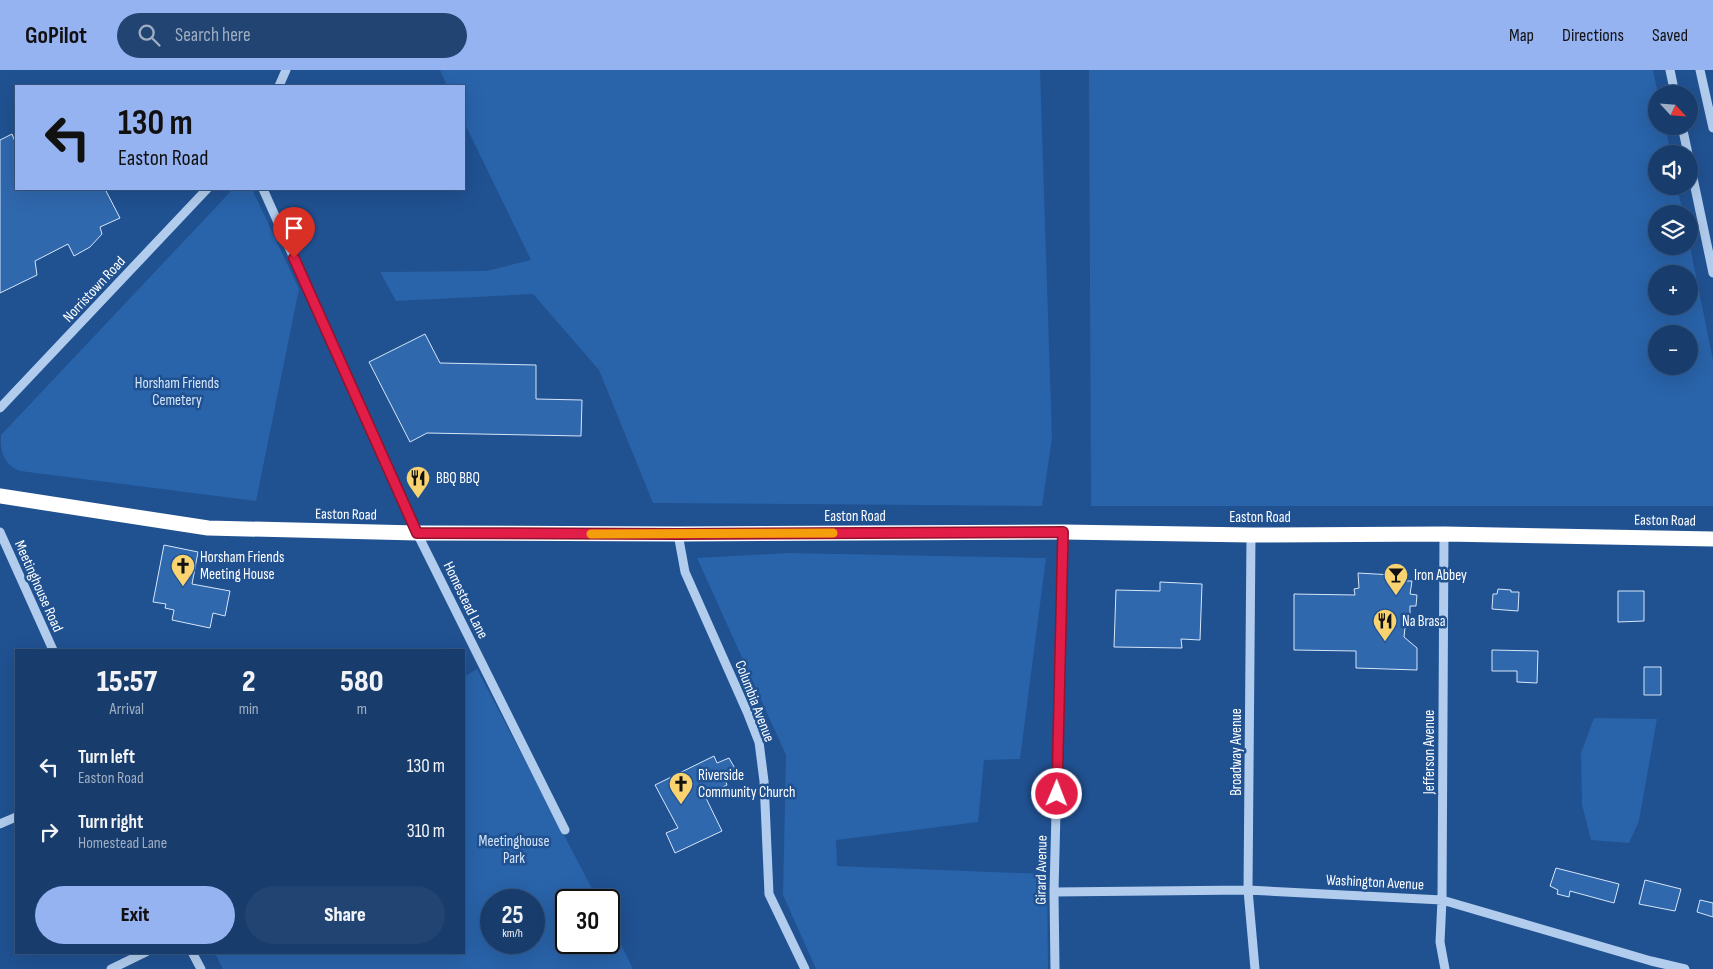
<!DOCTYPE html>
<meta charset="utf-8">
<style>
:root{--surface:#183d6d;--page:#214472;--text:#f1f3f6;--muted:#9faec2;--line:#365680;--accent:#95b2f1}
body{margin:0;font-family:"Sofia Sans Condensed",sans-serif;background:var(--page);color:var(--text);height:100vh;display:flex;flex-direction:column;font-size:19px;white-space:nowrap}
*{box-sizing:border-box;margin:0}
p{font-size:16px;color:var(--muted)}
.icon{flex:none;width:28px;height:28px;fill:none;stroke:currentColor;stroke-width:2;stroke-linecap:round;stroke-linejoin:round}
.map{position:relative;flex:1;overflow:hidden}
.drawer{position:absolute;left:15px;top:579px;width:450px;height:305px;display:flex;flex-direction:column;background:var(--surface);border-radius:0px;box-shadow:0 5px 20px #0002,0 0 0 1px var(--line)}
.drawer>*{flex:none}
.hud{position:absolute;left:15px;top:15px;width:450px;height:105px;border-radius:0px;box-shadow:0 5px 20px #0002,0 0 0 1px var(--line);background:#95b2f1;color:#111;overflow:hidden}
.needle{width:32px;rotate:116deg}
.buttons{position:absolute;left:1648px;top:15px;display:grid;gap:10px}
.buttons a{display:grid;place-items:center;width:50px;height:50px;border-radius:50%;background:var(--surface);box-shadow:0 5px 20px #0002,0 0 0 1px var(--line);font-size:25px}
.speed{position:absolute;left:480px;top:819px;display:flex;gap:10px;font-size:25px;font-weight:700;text-align:center}
.speed>*{display:grid;place-content:center;width:65px;height:65px;border-radius:50%;background:var(--surface);box-shadow:0 5px 20px #0002,0 0 0 1px var(--line);line-height:1}
.speed small{font-size:12px;font-weight:400}
.speed .limit{border:2px solid #111;border-radius:8px;background:#fff;color:#111}
.pin{position:absolute;display:grid;place-items:center;width:42px;height:42px;color:#fff;margin:-51px -21px;border-radius:50% 50% 50% 0;rotate:-45deg;box-shadow:0 0 5px #0007}
.pin .icon{rotate:45deg}
.me{position:absolute;width:55px;margin:-28px;rotate:1deg;stroke-linejoin:round;filter:drop-shadow(0 0 4px #0008)}
.turn{display:flex;align-items:center;gap:18px;height:105px;padding:0 20px;font-size:22px}
.turn .icon{width:65px;height:65px;stroke-width:2.5}
.turn b{display:block;font-size:35px;line-height:42px}
.eta{display:flex;justify-content:space-evenly;align-items:center;height:85px;text-align:center}
.eta b{font-size:30px;font-weight:800;line-height:35px}
.cta{display:flex;gap:10px;margin-top:auto;padding:10px 20px}
.cta a{flex:1;height:58px;border-radius:30px;background:var(--accent);color:#111;font-size:20px;font-weight:800;line-height:58px;text-align:center}
.cta a+a{background:var(--page);color:var(--text)}
ul{padding:0;list-style:none}
li{display:flex;align-items:center;gap:15px;height:65px;padding:0 20px}
li div{flex:1}
li b{display:block;font-size:19px}
li em{font-style:normal}
header{display:flex;align-items:center;gap:30px;box-sizing:border-box;height:70px;padding:0 25px;background:var(--accent);color:#111}
header strong{font-size:24px}
nav{display:flex;gap:28px;margin-inline-start:auto;font-size:18px}
.search{width:350px;height:45px;background:var(--page);display:flex;align-items:center;gap:12px;box-sizing:border-box;padding:0 18px;border-radius:28px;color:var(--muted);font-size:19px}
.map>svg:first-child{display:block}
.green{fill:#2963a9;fill-rule:evenodd}
.building{fill:#3068ae;stroke:#d6e6f9}
.lines{fill:none;stroke-linecap:round;stroke-linejoin:round}
.minor{stroke:#b1cced;stroke-width:9}
.highway{stroke:#fff;stroke-width:15}
.route-casing{stroke:#92132f;stroke-width:12}
.route{stroke:#e11d48;stroke-width:9}
.slow{stroke:#f59e0b;stroke-width:9}
.labels{text-anchor:middle;stroke-width:5;stroke-linejoin:round;paint-order:stroke}
.street-label{font-size:15px;fill:#fff;stroke:#205191}
.park-label{font-size:15px;fill:#d6e6f9;stroke:#205191}
.poi-label{font-size:15px;fill:#fff;stroke:#205191;text-anchor:start}
</style>
<header>
<strong>GoPilot</strong>
<div class="search"><svg class="icon" aria-label="search" viewBox="0 0 24 24"><circle cx="10" cy="10" r="6"/><path d="M15 15l6 6"/></svg>Search here</div>
<nav><a>Map</a><a>Directions</a><a>Saved</a></nav>
</header>
<div class="map">
<svg width="1713" height="899" viewBox="0 0 1713 899">
<rect width="100%" height="100%" fill="#205191"/>
<path class="green" d="M440,0H1040L1052,368L1042,436L653,433L599,300L533,224L396,231L380,202L486,201L531,190L464,52V16H447Z
M1089,0H1653L1658,24H1656V56H1665L1671,84H1656V116H1677L1683,144H1656V176H1689V172L1713,290V436H1091ZM1656,204H1689V236H1656ZM1656,264H1689V296H1656Z
M233,119H252L299,219L256,431L20,401C4,395 0,382 1,365Z
M788,483L1046,488L1020,689L984,690L978,752L836,770L837,796L1047,804L1048,899H816L783,825L786,685L697,488Z
M477,599L598,830H566V872H609V850L633,899H223L215,883L464,882V607ZM491,830H534V872H491Z
M1594,648L1657,649L1639,751L1629,773L1591,770L1582,735L1581,683Z"/>
<path class="building" d="M12,64L16,74V119H105L120,148L100,157L102,164L90,177L74,186L68,174L35,191L37,205L0,223V70Z
M425,264L440,293L536,295V329L582,330L581,366L427,363L410,372L369,292Z
M164,475L198,482L192,514L230,521L225,546L213,543L210,558L172,550L174,540L165,538L166,534L153,532Z
M1358,503L1393,505V511H1412L1410,524L1417,525L1416,536H1410V549H1406L1404,567L1417,578V600L1356,598V581L1294,580V524L1355,525L1354,519L1359,518Z
M1160,512L1202,514L1200,570L1181,569L1182,578L1114,577L1116,520L1160,521Z
M1498,519L1511,520V522H1519L1518,541L1492,539L1493,524H1497Z
M1618,521H1644V551L1618,552Z
M1492,580L1538,581L1537,613L1517,612V601H1492Z
M1644,597H1661V625H1644Z
M714,686L717,693L729,688L737,702L725,709L727,715L705,726L722,761L675,783L666,763L678,758L655,715Z
M1556,798L1619,814L1614,833L1570,821L1569,827L1557,824L1558,820L1550,816Z
M1645,810L1681,819L1675,841L1639,834Z
M1700,830L1713,833V847L1697,842Z"/>
<g class="lines">
<path class="minor" d="M1670,0L1675,24
M1700,0L1713,58
M279,16L286,0
M1682,56L1688,84
M1689,89L1713,203
M263,119L417,463L565,760
M0,338L207,119
M0,462L53,580
M678,464L685,502L748,644L759,672L764,711L769,824L805,899
M1444,464L1442,830L1440,872L1445,899
M1251,465L1248,820L1255,899
M0,754L16,747
M1054,822L1248,820L1442,830L1651,891L1685,899
M192,882L201,899
M111,899L146,882
M1055,899L1054,822L1063,462"/>
<path class="highway" d="M0,426L208,458L417,463L678,464L1063,462L1251,465L1444,464L1713,469"/>
</g>
<g class="lines">
<defs>
<path id="route" d="M294,188L417,463L678,464L1063,462L1057,724"/>
</defs>
<use href="#route" class="route-casing"/>
<use href="#route" class="route"/>
<path class="slow" d="M591,464L833,463"/>
</g>
<defs>
<symbol id="restaurant-pin" viewBox="-11 -11 22 30"><path d="M0 17L-7.5 6A9.5 9.5 0 1 1 7.5 6Z" fill="#fad371" stroke="#205191"/><path d="M-5-6h1v4h1v-4h1v4h1v-4h1v5L-1.5 .5V6h-2V.5L-5-1ZM5-6V6H3V1.5H1.5Q1.5-4 5-6Z" fill="#111"/></symbol>
<symbol id="church-pin" viewBox="-11 -11 22 30"><path d="M0 17L-7.5 6A9.5 9.5 0 1 1 7.5 6Z" fill="#fad371" stroke="#205191"/><path d="M-1.2-6h2.4v3.5h3.3v2.4h-3.3V6h-2.4V-.1h-3.3v-2.4h3.3Z" fill="#111"/></symbol>
<symbol id="bar-pin" viewBox="-11 -11 22 30"><path d="M0 17L-7.5 6A9.5 9.5 0 1 1 7.5 6Z" fill="#fad371" stroke="#205191"/><path d="M-6-5H6L.8 .8V4.5H3.5V6h-7V4.5H-.8V.8Z" fill="#111"/></symbol>
</defs>
<g fill-rule="evenodd">
<use href="#restaurant-pin" x="404" y="394" width="28" height="38"/>
<use href="#church-pin" x="169" y="482" width="28" height="38"/>
<use href="#bar-pin" x="1382" y="491" width="28" height="38"/>
<use href="#restaurant-pin" x="1371" y="537" width="28" height="38"/>
<use href="#church-pin" x="667" y="700" width="28" height="38"/>
</g>
<g class="labels">
<g class="street-label">
<text transform="translate(94 219) rotate(-47)" y="5">Norristown Road</text>
<text transform="translate(346 444) rotate(1)" y="5">Easton Road</text>
<text x="855" y="451">Easton Road</text>
<text x="1260" y="452">Easton Road</text>
<text transform="translate(1665 450) rotate(1)" y="5">Easton Road</text>
<text transform="translate(39 516) rotate(66)" y="5">Meetinghouse Road</text>
<text transform="translate(466 530) rotate(64)" y="5">Homestead Lane</text>
<text transform="translate(755 631) rotate(69)" y="5">Columbia Avenue</text>
<text transform="translate(1236 682) rotate(-90)" y="5">Broadway Avenue</text>
<text transform="translate(1429 682) rotate(-90)" y="5">Jefferson Avenue</text>
<text transform="translate(1041 800) rotate(-89)" y="5">Girard Avenue</text>
<text transform="translate(1375 812) rotate(3)" y="5">Washington Avenue</text>
</g>
<g class="park-label">
<text x="177" y="318">Horsham Friends<tspan x="177" dy="17">Cemetery</tspan></text>
<text x="514" y="776">Meetinghouse<tspan x="514" dy="17">Park</tspan></text>
</g>
<g class="poi-label">
<text x="436" y="413">BBQ BBQ</text>
<text x="200" y="492">Horsham Friends<tspan x="200" dy="17">Meeting House</tspan></text>
<text x="1414" y="510">Iron Abbey</text>
<text x="1402" y="556">Na Brasa</text>
<text x="698" y="710">Riverside<tspan x="698" dy="17">Community Church</tspan></text>
</g>
</g>
</svg>
<div class="buttons">
<a><svg class="needle" viewBox="-14 -14 28 28"><path d="M0-13l5 13h-10z" fill="#e53935"/><path d="M0 13l5-13h-10z" fill="#9faec2"/></svg></a>
<a><svg class="icon" aria-label="sound" viewBox="0 0 24 24"><path d="M4 9h4l5-4v14l-5-4H4zM17 9q2 3 0 6"/></svg></a>
<a><svg class="icon" aria-label="layers" viewBox="0 0 24 24"><path d="M12 4l9 5-9 5-9-5zM3 14l9 5 9-5"/></svg></a>
<a>+</a>
<a>−</a>
</div>
<div class="speed"><div>25<small>km/h</small></div><div class="limit">30</div></div>
<div class="pin" style="left:294px;top:188px;background:#d93025"><svg class="icon" aria-label="arrive" viewBox="0 0 24 24"><path d="M6 21V4h12l-3 4 3 4H6"/></svg></div>
<svg class="me" style="left:1057px;top:724px" viewBox="-20 -20 40 40"><circle r="17" fill="#e11d48" stroke="#fff" stroke-width="3"/><path d="M0-11L8 9 0 5-8 9z" fill="#fff"/></svg>
<div class="hud">
<div class="turn"><svg class="icon" aria-label="left" viewBox="0 0 24 24"><path d="M17 20v-9H6M10 6l-5 5 5 5"/></svg><div><b>130 m</b>Easton Road</div></div>
</div>
<section class="drawer">
<div class="eta">
<div><b>15:57</b><p>Arrival</p></div>
<div><b>2</b><p>min</p></div>
<div><b>580</b><p>m</p></div>
</div>
<ul>
<li><svg class="icon" aria-label="left" viewBox="0 0 24 24"><path d="M17 20v-9H6M10 6l-5 5 5 5"/></svg><div><b>Turn left</b><p>Easton Road</p></div><em>130 m</em></li>
<li><svg class="icon" aria-label="right" viewBox="0 0 24 24"><path d="M7 20v-9h11M14 6l5 5-5 5"/></svg><div><b>Turn right</b><p>Homestead Lane</p></div><em>310 m</em></li>
</ul>
<div class="cta"><a>Exit</a><a>Share</a></div>
</section>
</div>
